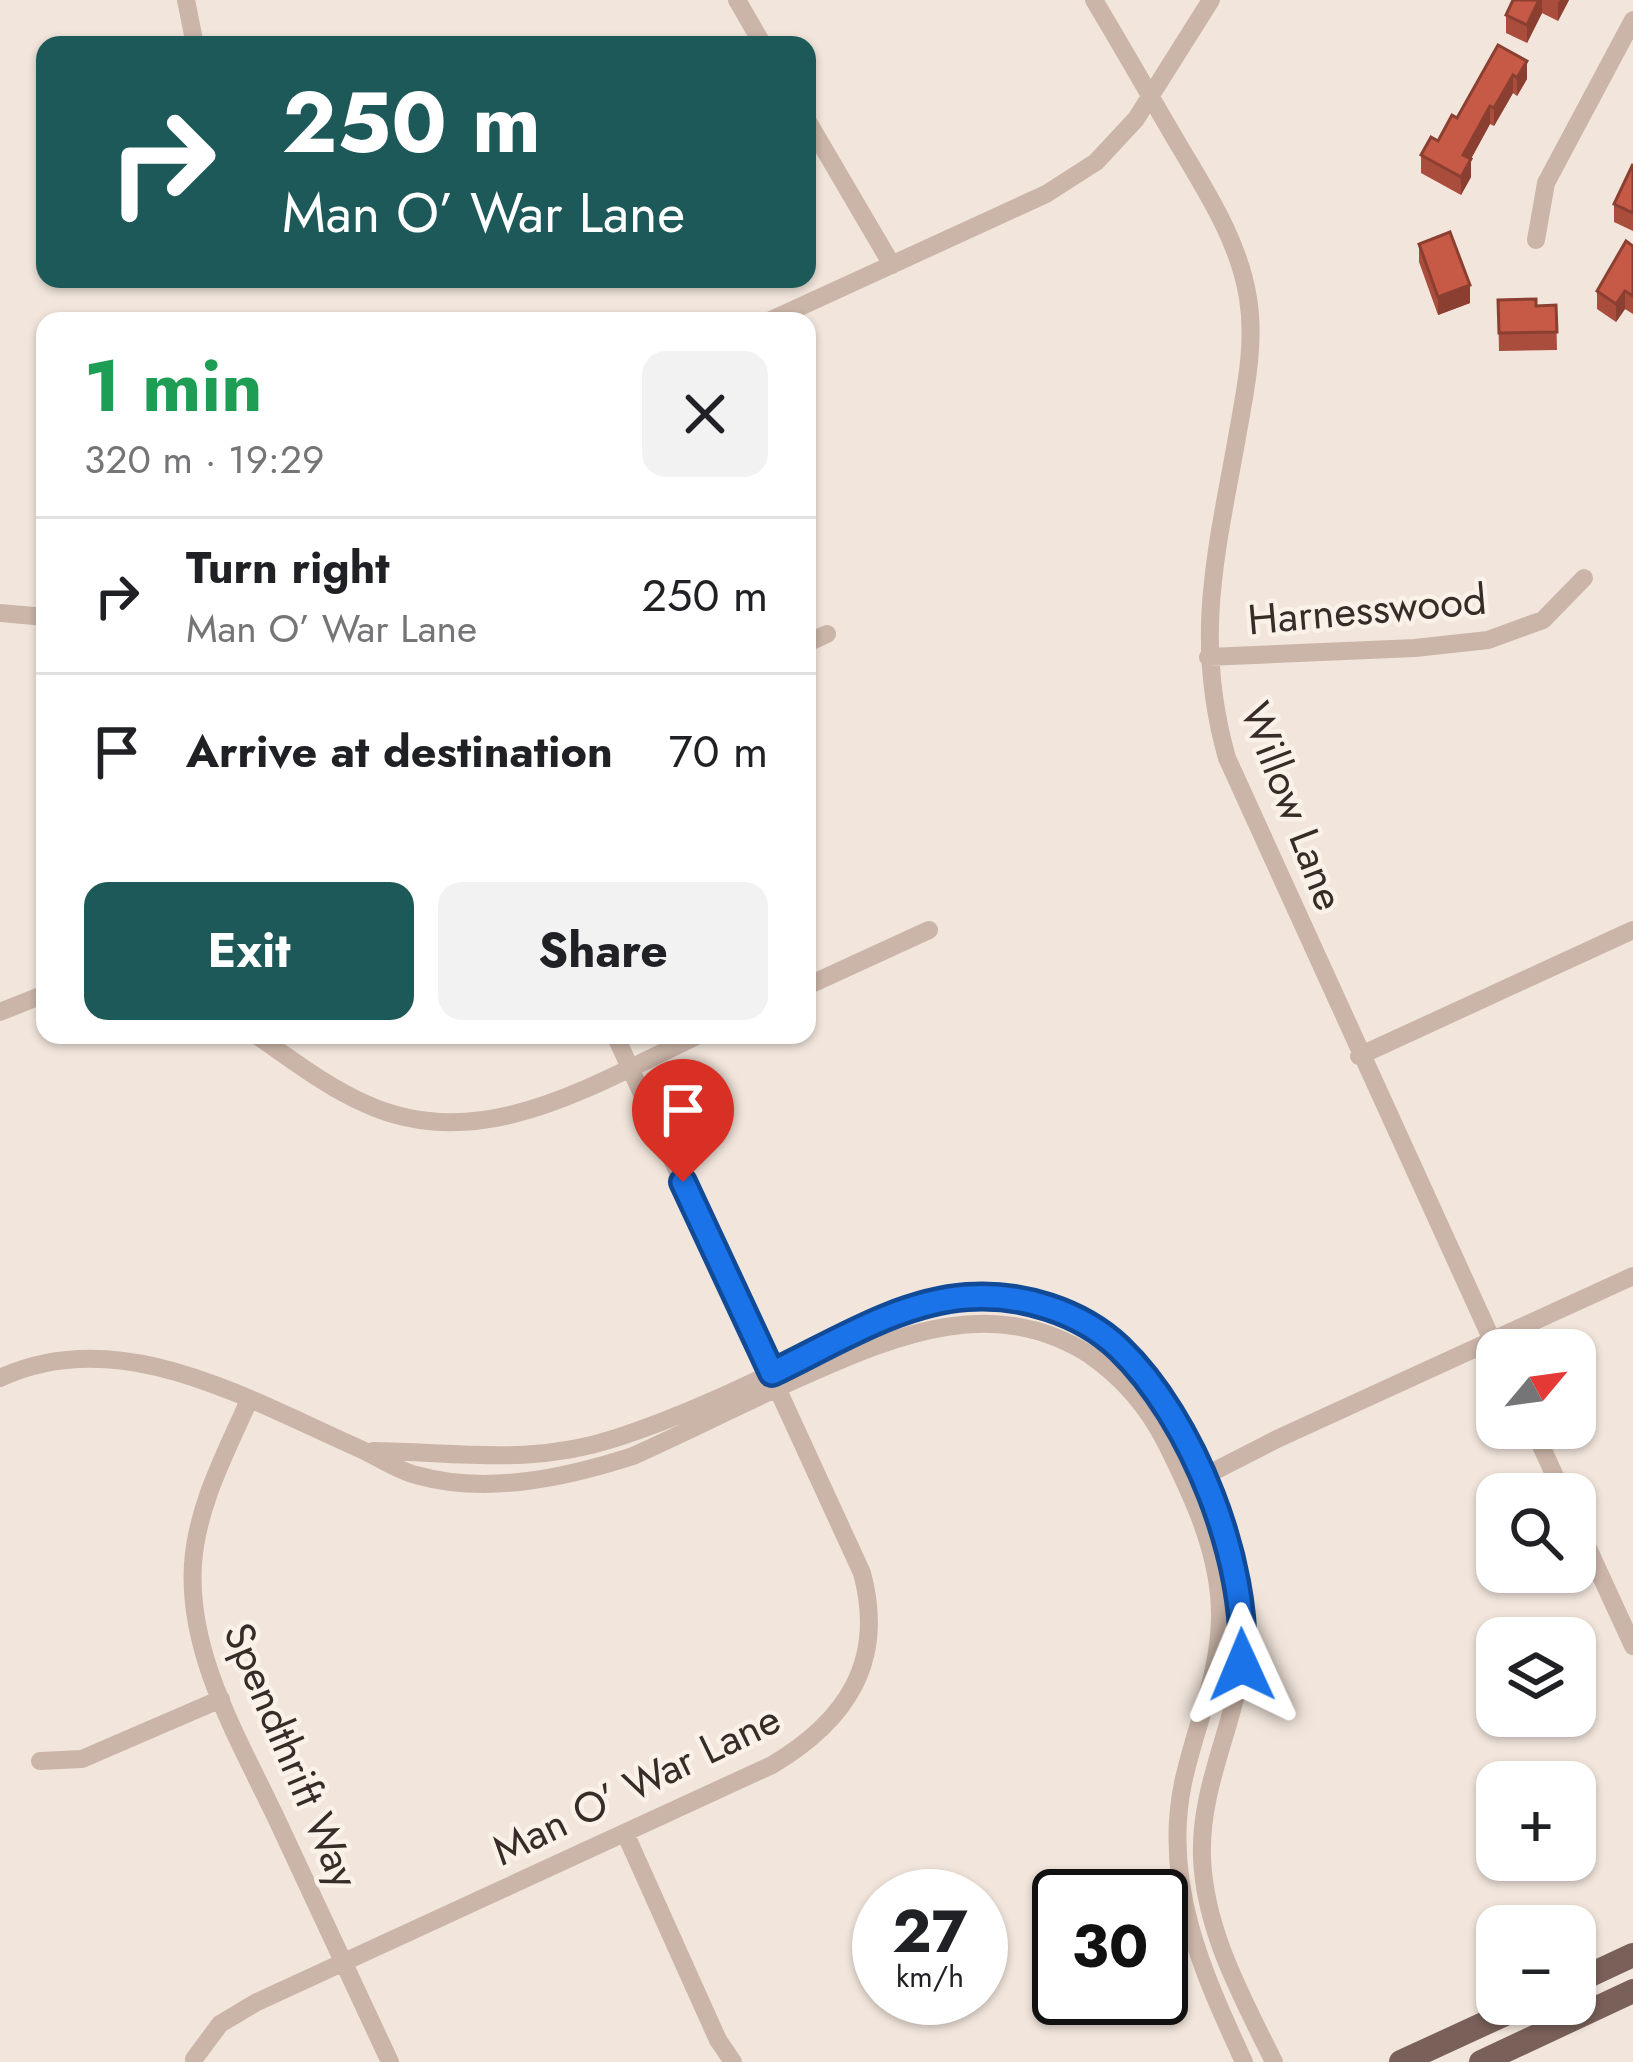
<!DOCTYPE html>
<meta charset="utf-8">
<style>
:root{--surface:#fff;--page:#f2f2f2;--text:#202124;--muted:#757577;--line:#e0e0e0;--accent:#1d5958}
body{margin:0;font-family:Jost,sans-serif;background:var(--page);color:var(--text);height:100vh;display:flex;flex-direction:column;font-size:45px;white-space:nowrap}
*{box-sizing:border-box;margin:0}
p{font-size:39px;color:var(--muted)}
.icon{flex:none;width:66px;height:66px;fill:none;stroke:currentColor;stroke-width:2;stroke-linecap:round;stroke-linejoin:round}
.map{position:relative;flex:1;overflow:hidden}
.drawer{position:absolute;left:36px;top:312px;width:780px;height:732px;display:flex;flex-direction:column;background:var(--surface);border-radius:24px;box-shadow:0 3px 9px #0004}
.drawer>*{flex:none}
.top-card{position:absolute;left:36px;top:36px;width:780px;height:252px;border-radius:24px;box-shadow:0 3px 9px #0004;background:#1d5958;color:#fff;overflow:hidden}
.needle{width:78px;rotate:61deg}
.fabs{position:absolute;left:1476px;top:1329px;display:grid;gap:24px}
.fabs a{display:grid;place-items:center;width:120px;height:120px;border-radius:24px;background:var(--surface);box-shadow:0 3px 9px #0004;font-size:60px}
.speed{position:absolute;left:852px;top:1869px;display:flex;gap:24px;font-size:60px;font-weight:700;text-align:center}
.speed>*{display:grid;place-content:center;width:156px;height:156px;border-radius:50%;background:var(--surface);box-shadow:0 3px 9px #0004;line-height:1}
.speed small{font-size:30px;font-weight:400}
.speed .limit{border:6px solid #111;border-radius:18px;background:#fff;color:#111}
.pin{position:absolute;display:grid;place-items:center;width:102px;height:102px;color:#fff;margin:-123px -51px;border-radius:50% 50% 50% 0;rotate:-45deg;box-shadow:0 0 12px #0007}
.pin .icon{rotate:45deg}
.me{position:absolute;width:132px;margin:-66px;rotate:359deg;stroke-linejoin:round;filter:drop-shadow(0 0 9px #0008)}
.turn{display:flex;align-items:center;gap:42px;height:252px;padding:0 48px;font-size:54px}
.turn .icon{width:156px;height:156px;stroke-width:2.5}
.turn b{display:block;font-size:84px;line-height:102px}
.round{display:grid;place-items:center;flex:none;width:126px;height:126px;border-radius:24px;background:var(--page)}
.summary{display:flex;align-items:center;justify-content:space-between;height:204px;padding:0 48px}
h1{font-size:72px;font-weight:700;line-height:90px;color:#1e9e55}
.primary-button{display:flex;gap:24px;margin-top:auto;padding:24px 48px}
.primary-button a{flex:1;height:138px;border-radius:24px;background:var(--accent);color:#fff;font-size:48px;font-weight:700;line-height:138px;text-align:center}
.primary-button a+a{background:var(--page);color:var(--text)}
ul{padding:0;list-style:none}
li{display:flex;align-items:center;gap:36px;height:156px;padding:0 48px;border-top:3px solid var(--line)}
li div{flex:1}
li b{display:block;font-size:45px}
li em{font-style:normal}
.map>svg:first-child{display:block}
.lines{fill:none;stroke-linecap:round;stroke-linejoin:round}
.minor{stroke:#cbb5a8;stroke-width:18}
.major{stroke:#796159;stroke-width:24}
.wall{fill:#ab4d3c}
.shaded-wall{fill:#8b3f31}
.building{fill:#c75a46;stroke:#8b3f31;stroke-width:3}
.route-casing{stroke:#114b97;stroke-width:30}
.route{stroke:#1a73e8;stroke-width:21}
.labels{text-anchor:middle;stroke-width:9;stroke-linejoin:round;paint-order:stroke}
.street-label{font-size:42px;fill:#372c28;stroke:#faf1e9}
</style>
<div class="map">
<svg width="1633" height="2062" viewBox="0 0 1633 2062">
<rect width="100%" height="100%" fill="#f2e6dc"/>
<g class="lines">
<path class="minor" d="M186,0L195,45
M737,0L763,45
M1094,0C1122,47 1149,94 1177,142C1206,191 1239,241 1248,298C1256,346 1244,396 1236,443C1215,558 1194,642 1227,758L1497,1351
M807,120L892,265
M1536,240L1546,183L1633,20
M769,321L1046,194L1096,162L1136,119L1211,0
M0,613L45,617
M807,643L827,634
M1208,657L1415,648L1488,640L1543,620L1584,578
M807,986L929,930
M0,1012L45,994
M256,1035C291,1059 327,1087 366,1104C482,1157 595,1083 699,1035
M1359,1056L1633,930
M0,1378C120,1322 249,1400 358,1448C377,1456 396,1470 416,1475C486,1495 565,1478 633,1456C691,1430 747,1401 806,1375C898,1334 996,1294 1090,1355C1123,1378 1148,1407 1166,1443C1193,1497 1220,1554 1220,1615C1220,1675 1195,1726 1183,1783C1162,1884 1203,1973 1244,2062
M249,1400C226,1453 197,1505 193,1564C187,1655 240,1741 278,1822C315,1902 352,1982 390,2062
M1533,1428L1563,1494
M373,1451C459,1452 531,1466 616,1438C688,1415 756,1381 824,1348C862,1330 900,1308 942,1299C1082,1271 1162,1381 1208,1496C1226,1540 1245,1587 1244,1636C1243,1713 1199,1778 1202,1858C1205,1931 1242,1997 1274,2062
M1191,1483L1277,1439L1633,1276
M1575,1520L1633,1646
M40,1761L82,1759L221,1699
M625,1833L718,2040L733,2062
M194,2059L220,2024L257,2002L772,1765C846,1721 886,1662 862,1573L615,1035"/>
<path class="major" d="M1575,1982L1633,1955
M1401,2062L1527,2004
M1481,2062L1633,1991"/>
</g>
<path class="wall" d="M1513,0H1569L1558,21L1542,13L1527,43L1506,33V15Z
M1498,45L1527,79L1517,96L1513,93L1494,126L1490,124L1471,159V177L1461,195L1421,173V155L1438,141L1457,118Z
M1633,164V231L1614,222V204Z
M1419,244L1470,303L1438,315L1419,262Z
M1633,246V314L1625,309L1616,322L1597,309V291Z
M1498,300L1536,306L1556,305L1557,350L1499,351Z"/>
<path class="shaded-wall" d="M1539,0H1542V13L1527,43V25Z
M1560,0H1569L1558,21V3Z
M1527,61V79L1517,96V78Z
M1513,75V93L1494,126V108Z
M1490,106V124L1463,173V155Z
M1471,159V177L1461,195V177Z
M1470,285V303L1438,315V297Z
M1625,291V309L1616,322V304Z"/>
<path class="building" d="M1513,0H1539L1527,25L1506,15Z
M1498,45L1527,61L1517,78L1513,75L1494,108L1490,106L1463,155L1471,159L1461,177L1421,155L1431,137L1438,141L1452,115L1457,118Z
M1633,164V213L1614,204Z
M1450,232L1470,285L1438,297L1419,244Z
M1626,241L1633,246V296L1625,291L1616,304L1597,291Z
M1536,299V306L1556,305L1557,332L1499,333L1498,300Z"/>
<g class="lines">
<defs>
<path id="route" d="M683,1182L772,1373C833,1344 898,1302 967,1297C1020,1293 1080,1311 1119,1348C1193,1419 1249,1563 1242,1665"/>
</defs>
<use href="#route" class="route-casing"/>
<use href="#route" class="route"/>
</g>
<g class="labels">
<g class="street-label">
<text transform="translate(1367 609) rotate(-5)" y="15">Harnesswood</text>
<text transform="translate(1293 806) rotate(69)" y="15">Willow Lane</text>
<text transform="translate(292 1755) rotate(67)" y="15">Spendthrift Way</text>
<text transform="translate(636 1784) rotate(-26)" y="15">Man O’ War Lane</text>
</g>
</g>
</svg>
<div class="fabs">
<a><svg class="needle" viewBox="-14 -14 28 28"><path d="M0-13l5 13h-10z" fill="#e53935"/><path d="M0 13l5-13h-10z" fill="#757577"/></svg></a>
<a><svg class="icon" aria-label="search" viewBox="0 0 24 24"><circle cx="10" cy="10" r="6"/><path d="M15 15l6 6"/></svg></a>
<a><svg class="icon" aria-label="layers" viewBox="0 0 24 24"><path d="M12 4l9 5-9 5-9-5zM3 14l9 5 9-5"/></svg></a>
<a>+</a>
<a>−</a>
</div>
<div class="speed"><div>27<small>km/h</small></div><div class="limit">30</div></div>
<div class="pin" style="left:683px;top:1182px;background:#d93025"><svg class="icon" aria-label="arrive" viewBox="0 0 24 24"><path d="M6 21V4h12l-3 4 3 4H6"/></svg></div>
<svg class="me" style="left:1242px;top:1665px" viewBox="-20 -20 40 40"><path d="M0-17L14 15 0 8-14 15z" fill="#1a73e8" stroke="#fff" stroke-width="4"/></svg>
<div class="top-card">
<div class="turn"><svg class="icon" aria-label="right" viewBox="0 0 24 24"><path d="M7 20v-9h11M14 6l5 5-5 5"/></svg><div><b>250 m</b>Man O’ War Lane</div></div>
</div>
<section class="drawer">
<div class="summary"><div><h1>1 min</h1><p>320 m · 19:29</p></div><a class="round"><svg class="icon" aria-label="close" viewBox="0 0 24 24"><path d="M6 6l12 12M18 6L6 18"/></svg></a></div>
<ul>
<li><svg class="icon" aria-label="right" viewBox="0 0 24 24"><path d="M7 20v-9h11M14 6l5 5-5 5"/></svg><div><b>Turn right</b><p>Man O’ War Lane</p></div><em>250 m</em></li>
<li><svg class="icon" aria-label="arrive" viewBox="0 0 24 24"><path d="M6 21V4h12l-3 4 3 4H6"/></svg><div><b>Arrive at destination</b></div><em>70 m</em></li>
</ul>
<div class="primary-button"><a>Exit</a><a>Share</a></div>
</section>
</div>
